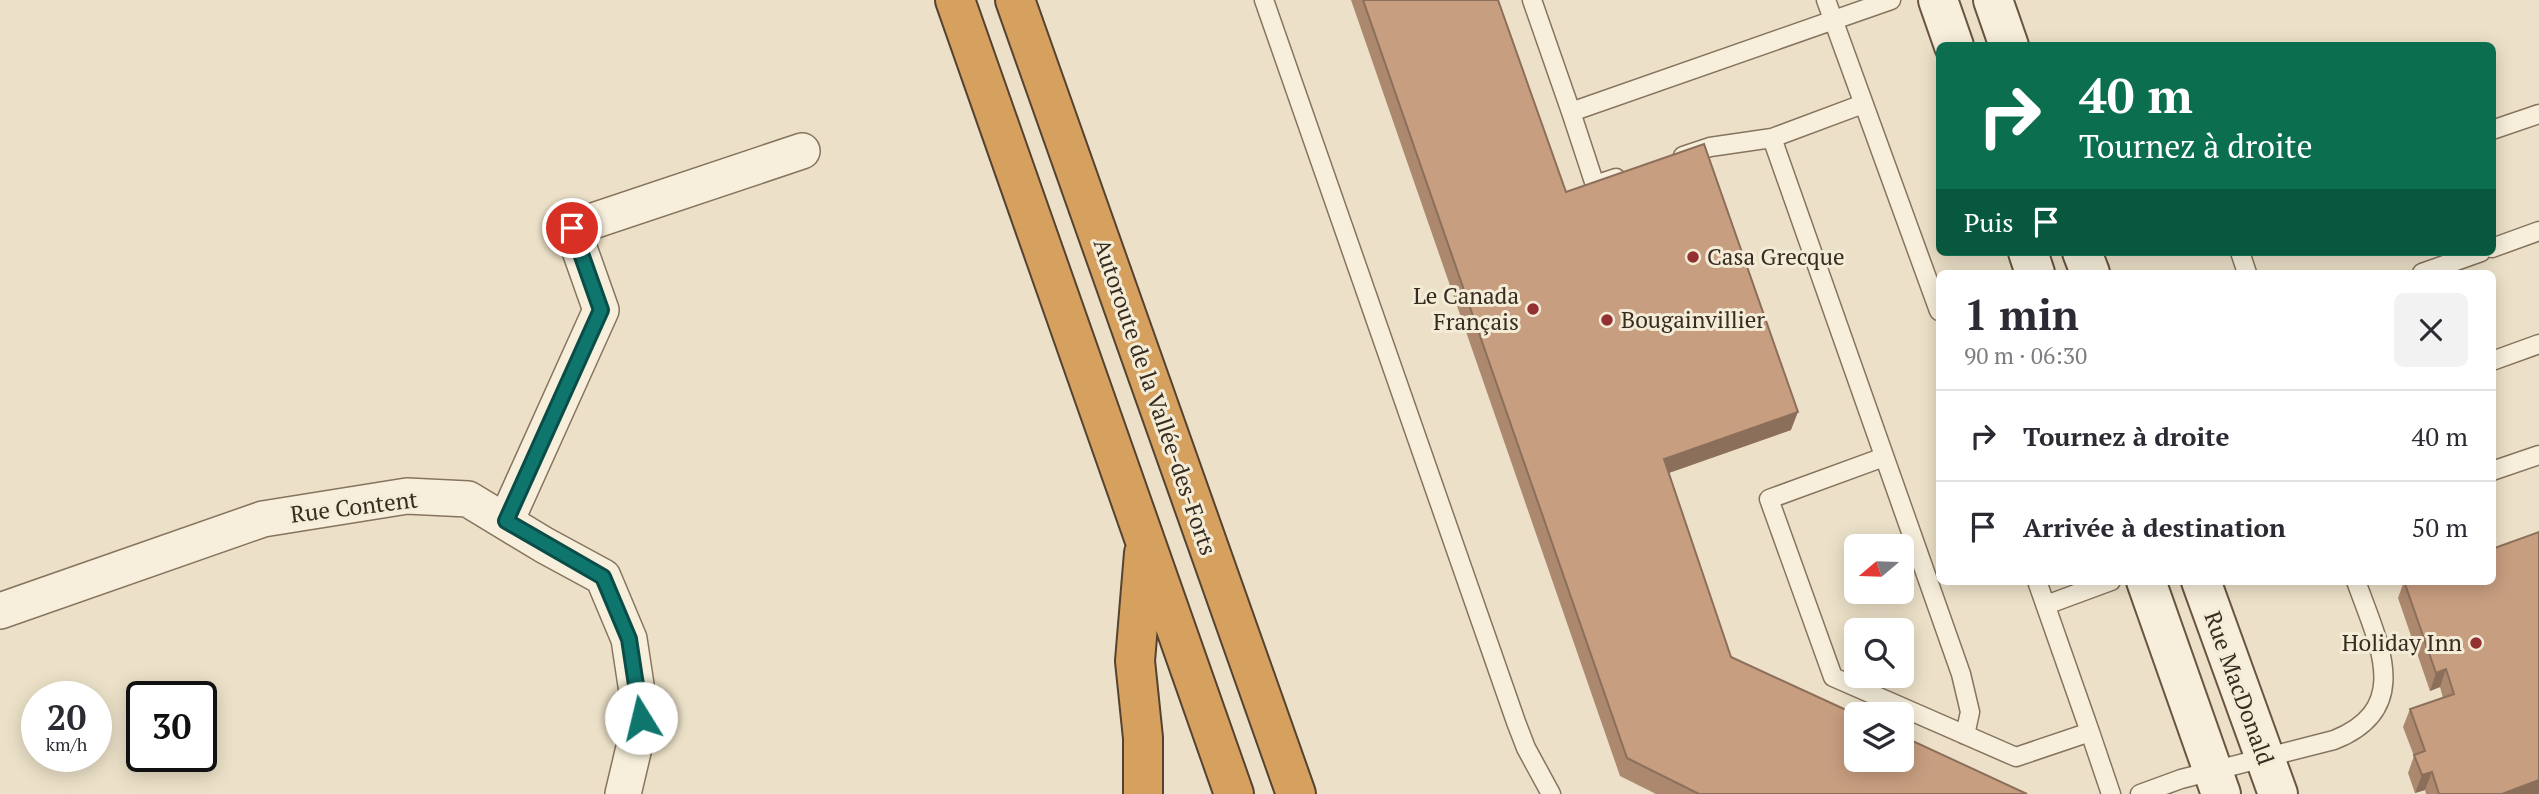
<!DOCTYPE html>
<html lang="fr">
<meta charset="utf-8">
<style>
:root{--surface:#fff;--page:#f2f2f3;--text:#2b2b33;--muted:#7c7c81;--line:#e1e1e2}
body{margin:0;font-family:"PT Serif",serif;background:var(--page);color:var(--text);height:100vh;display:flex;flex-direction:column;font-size:26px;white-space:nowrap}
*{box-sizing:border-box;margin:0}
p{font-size:23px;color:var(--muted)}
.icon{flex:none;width:38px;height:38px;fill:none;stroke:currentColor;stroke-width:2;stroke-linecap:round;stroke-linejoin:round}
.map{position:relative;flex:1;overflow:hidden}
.panel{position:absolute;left:1936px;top:270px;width:560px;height:315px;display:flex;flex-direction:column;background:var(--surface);border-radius:10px;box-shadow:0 4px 18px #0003}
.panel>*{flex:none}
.guide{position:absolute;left:1936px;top:42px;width:560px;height:214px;border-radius:10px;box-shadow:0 4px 18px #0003;background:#0b6e4f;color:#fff;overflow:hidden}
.needle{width:46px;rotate:251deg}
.buttons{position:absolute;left:1844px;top:534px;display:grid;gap:14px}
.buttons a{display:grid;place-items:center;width:70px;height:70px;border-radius:10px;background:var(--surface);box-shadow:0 4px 18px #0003;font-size:35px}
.speed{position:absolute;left:21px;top:681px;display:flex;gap:14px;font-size:35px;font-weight:700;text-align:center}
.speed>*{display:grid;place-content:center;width:91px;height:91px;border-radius:50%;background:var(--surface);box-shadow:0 4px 18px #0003;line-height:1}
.speed small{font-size:18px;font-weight:400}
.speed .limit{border:4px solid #111;border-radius:10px;background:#fff;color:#111}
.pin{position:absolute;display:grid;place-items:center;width:60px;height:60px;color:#fff;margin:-30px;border:4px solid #fff;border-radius:50%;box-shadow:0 2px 7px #0007}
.me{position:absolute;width:77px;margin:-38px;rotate:351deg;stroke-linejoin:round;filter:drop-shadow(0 0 5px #0008)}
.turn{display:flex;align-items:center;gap:24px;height:147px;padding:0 28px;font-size:32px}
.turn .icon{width:91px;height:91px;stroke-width:2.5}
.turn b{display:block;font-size:49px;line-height:60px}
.then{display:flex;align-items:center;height:66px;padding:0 28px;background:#0003;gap:14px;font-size:26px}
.round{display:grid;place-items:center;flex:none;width:74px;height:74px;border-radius:10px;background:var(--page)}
.summary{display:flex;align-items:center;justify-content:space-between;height:119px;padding:0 28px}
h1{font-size:42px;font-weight:800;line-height:52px}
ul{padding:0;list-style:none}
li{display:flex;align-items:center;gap:21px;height:91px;padding:0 28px;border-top:2px solid var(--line)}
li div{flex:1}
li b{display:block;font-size:26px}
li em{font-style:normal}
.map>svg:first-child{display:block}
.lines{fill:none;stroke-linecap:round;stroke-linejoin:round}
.lane-casing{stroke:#87745e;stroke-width:21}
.street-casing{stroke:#87745e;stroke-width:38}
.secondary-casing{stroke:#695541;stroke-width:42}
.highway-casing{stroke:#554232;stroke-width:42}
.lane{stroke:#f7efdb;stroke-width:18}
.street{stroke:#f7efdb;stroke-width:35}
.secondary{stroke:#f7efdb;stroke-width:38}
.highway{stroke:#d6a15e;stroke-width:38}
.wall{fill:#ac886e}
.shaded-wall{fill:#8c6f5a}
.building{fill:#c89e80;stroke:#8c6f5a;stroke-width:2}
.route-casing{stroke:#0a4d48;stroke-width:18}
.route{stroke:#0f766e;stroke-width:12}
.poi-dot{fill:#933132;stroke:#f4ecd7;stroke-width:2.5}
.labels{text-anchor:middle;stroke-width:6;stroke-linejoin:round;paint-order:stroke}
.poi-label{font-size:23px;fill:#382c21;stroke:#f4ecd7;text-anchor:start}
.street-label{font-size:23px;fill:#382c21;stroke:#f4ecd7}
</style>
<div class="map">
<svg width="2539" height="794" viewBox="0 0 2539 794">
<rect width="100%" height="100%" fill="#ece1c8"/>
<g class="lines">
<defs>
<path id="lane" d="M1264,0L1516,722L1526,748L1551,794
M1532,0L1571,112L1891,0
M1826,0L1939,311
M1571,112L1595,185L1616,178
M2492,130L2539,114
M1772,138L1961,674L1970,712L1965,735
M1683,156L1710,147L1772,138L1863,104
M2492,248L2539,231
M2240,252L2247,273
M2422,273L2481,252
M2492,361L2539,344
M1884,457L1769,499L1833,677L2016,757L2090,732L2037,581
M2492,471L2539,455
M2046,605L2111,581
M2090,732L2111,794
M2140,794L2181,779L2334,740C2415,708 2377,641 2356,581"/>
<path id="street" d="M506,521L601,310L572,228L802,151
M0,611L263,519L407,496L468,499L544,545L603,577L629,639L641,718L623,794"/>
<path id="secondary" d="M1938,0L1954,46
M1993,0L2009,46
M2028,252L2035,273
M2082,252L2090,273
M2146,581L2221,794
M2201,581L2278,794"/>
<path id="highway" d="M955,0L1234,794
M1015,0L1296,794
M1143,794V738L1135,661L1144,553"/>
</defs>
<use href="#lane" class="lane-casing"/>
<use href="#street" class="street-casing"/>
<use href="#secondary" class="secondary-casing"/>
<use href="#highway" class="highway-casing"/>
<use href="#lane" class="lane"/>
<use href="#street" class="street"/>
<use href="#secondary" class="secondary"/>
<use href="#highway" class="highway"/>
</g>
<path class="wall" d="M1351,0H1498L1566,192L1791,430L1669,473L1731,657L2027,794H1656L1620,776Z
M2404,581H2492L2539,794H2426L2425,790L2415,793L2408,773L2414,756L2403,727L2410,709L2443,698L2440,687L2430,691L2398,598Z"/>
<path class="shaded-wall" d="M1798,412L1791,430L1657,477L1664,459Z
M2446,669L2440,687L2430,691L2436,673Z
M2432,772L2425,790L2415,793L2422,775Z
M2539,780V794H2502Z"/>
<path class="building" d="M1363,0H1498L1566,192L1704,144L1798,412L1664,459L1731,657L1857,715V760H1902V736L2027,794H1699L1627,758Z
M2539,532V780L2502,794H2439L2432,772L2422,775L2414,755L2425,751L2410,709L2454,694L2446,669L2436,673L2404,581H2492V549Z"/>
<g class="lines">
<defs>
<path id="route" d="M572,228L601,310L506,521L603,577L629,639L641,718"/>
</defs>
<use href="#route" class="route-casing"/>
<use href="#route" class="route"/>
</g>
<g class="poi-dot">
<circle cx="1693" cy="257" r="7"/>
<circle cx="1533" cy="309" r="7"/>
<circle cx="1607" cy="320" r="7"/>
<circle cx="2476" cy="643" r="7"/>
</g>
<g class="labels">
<g class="poi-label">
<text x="1707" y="265">Casa Grecque</text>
<text x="1519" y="304" text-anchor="end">Le Canada<tspan x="1519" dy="26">Français</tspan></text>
<text x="1621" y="328">Bougainvillier</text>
<text x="2462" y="651" text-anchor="end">Holiday Inn</text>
</g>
<g class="street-label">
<text transform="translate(1155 397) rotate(71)" y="8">Autoroute de la Vallée-des-Forts</text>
<text transform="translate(354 507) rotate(-7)" y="8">Rue Content</text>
<text transform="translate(2239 688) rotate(70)" y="8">Rue MacDonald</text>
</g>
</g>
</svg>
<div class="buttons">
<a><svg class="needle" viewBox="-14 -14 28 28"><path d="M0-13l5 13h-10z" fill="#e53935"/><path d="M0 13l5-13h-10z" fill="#7c7c81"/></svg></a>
<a><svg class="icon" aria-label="search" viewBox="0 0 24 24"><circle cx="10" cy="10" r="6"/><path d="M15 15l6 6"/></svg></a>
<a><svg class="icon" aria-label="layers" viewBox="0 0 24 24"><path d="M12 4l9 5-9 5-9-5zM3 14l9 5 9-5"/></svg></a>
</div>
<div class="speed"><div>20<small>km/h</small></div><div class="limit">30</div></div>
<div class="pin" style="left:572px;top:228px;background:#d93025"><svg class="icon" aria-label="arrive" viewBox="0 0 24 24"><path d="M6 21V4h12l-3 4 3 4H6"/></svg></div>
<svg class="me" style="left:641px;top:718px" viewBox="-20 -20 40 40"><circle r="19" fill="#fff"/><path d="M0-13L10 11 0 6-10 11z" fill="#0f766e"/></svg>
<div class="guide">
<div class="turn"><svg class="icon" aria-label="right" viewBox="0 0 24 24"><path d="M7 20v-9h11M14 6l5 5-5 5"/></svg><div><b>40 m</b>Tournez à droite</div></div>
<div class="then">Puis<svg class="icon" aria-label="arrive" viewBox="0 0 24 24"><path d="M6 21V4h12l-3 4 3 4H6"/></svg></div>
</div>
<section class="panel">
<div class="summary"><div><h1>1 min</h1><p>90 m · 06:30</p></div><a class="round"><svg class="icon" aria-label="close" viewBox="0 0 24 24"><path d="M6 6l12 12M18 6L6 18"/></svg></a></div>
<ul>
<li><svg class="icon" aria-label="right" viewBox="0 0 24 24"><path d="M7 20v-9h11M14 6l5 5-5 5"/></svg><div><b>Tournez à droite</b></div><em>40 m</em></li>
<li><svg class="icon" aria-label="arrive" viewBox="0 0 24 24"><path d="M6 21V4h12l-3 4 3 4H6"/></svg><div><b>Arrivée à destination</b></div><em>50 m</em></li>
</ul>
</section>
</div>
